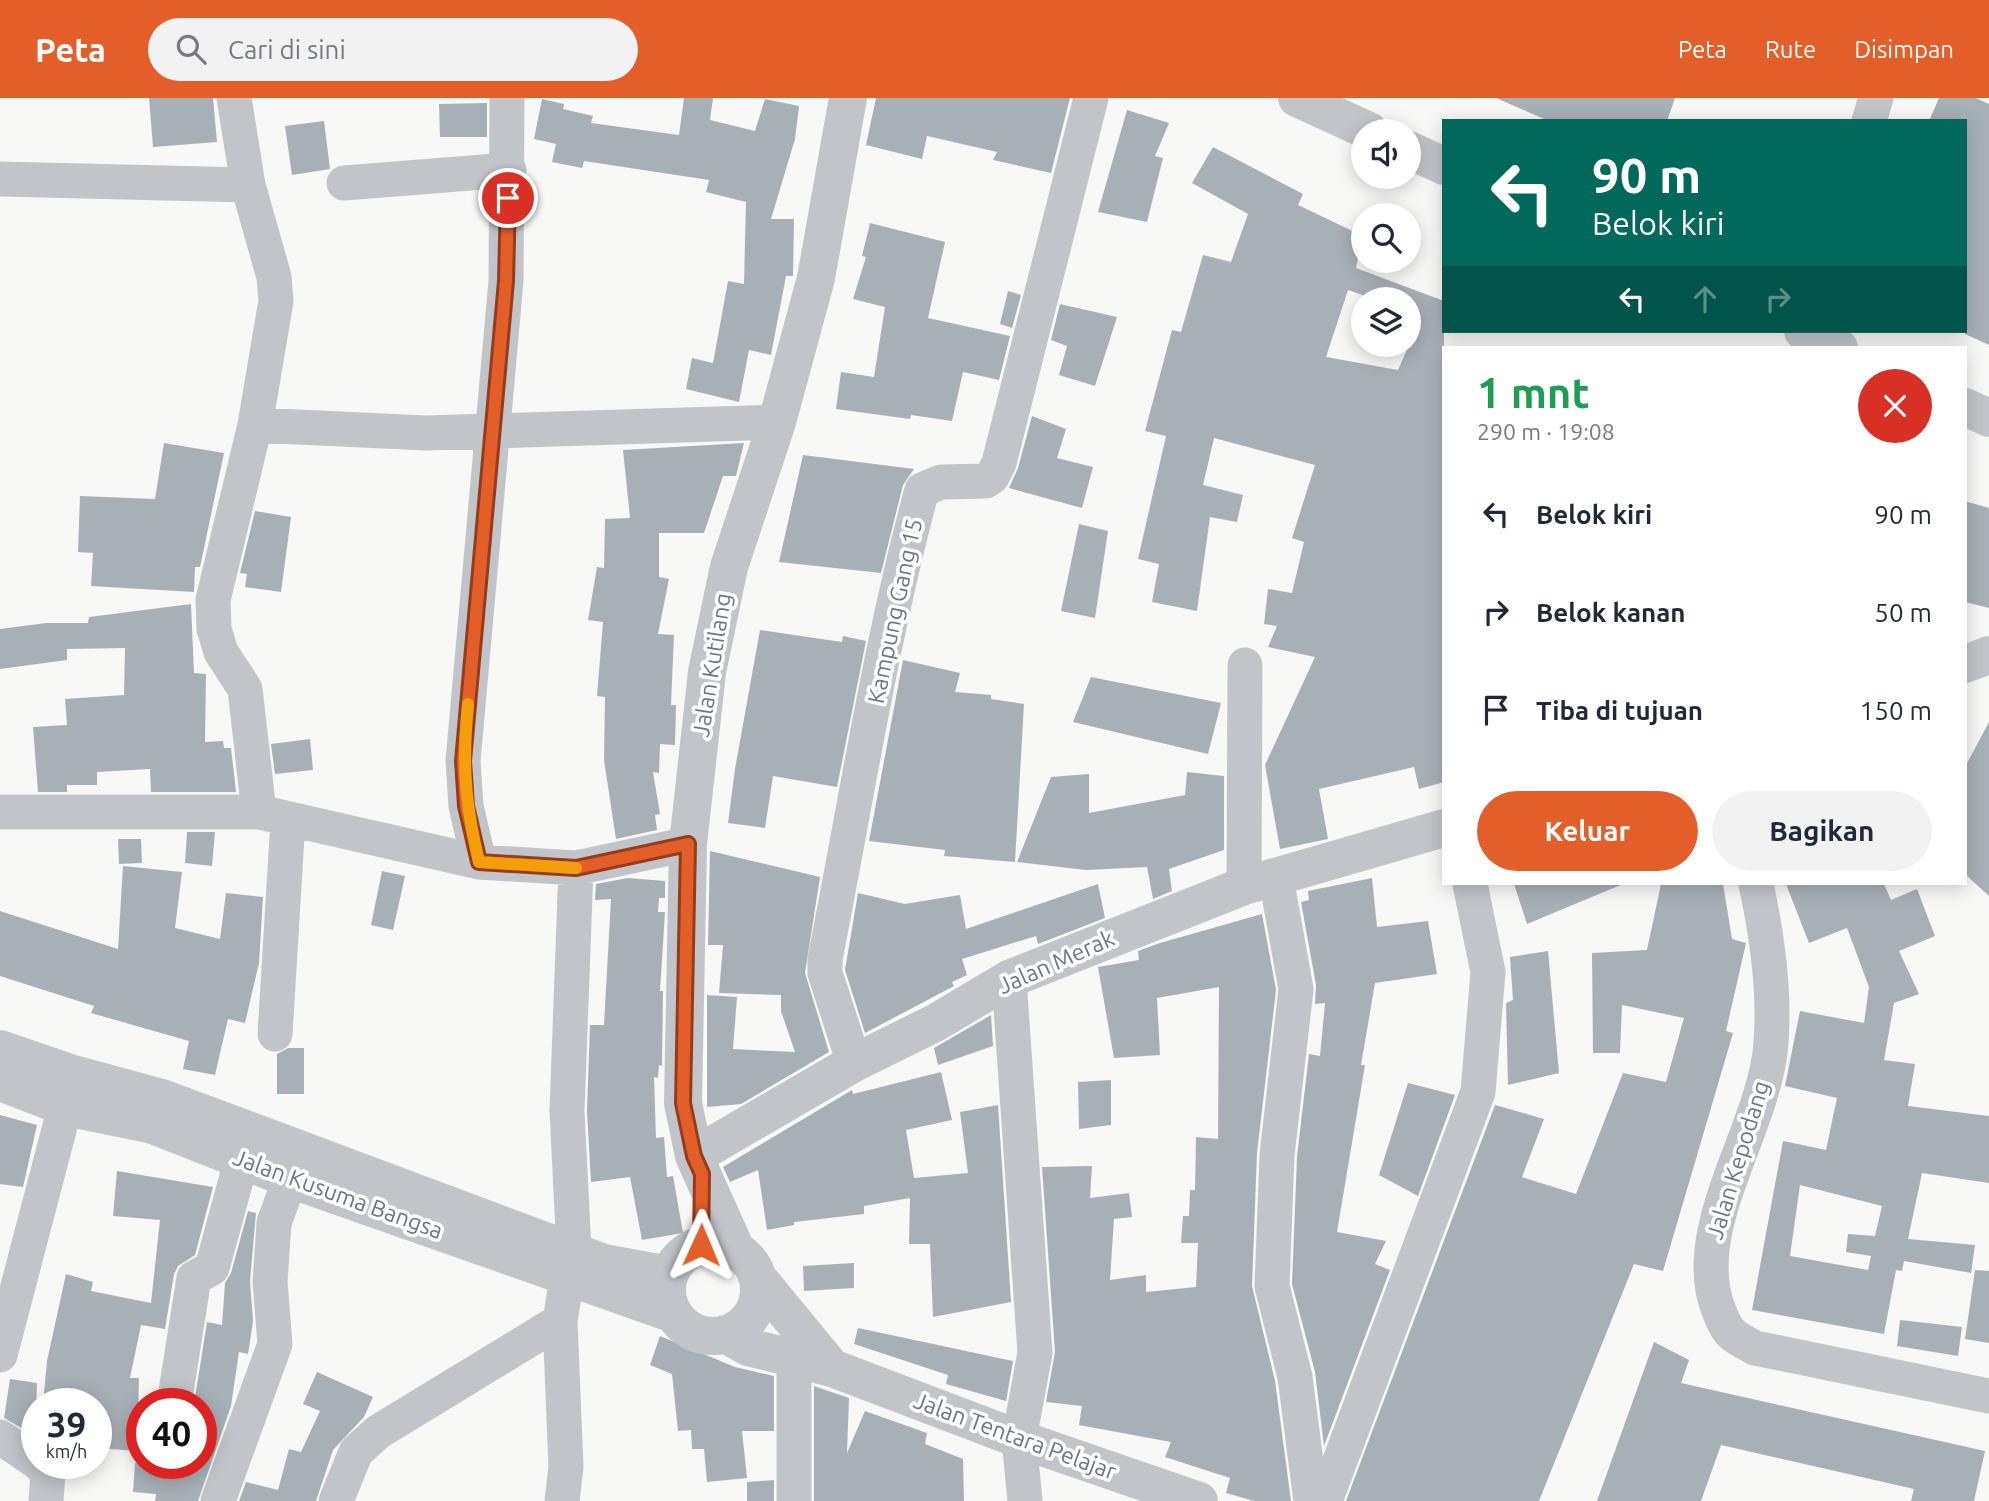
<!DOCTYPE html>
<html lang="id">
<meta charset="utf-8">
<style>
:root{--surface:#fff;--page:#f2f2f3;--text:#1f2937;--muted:#747a83;--accent:#e45e2a}
body{margin:0;font-family:Ubuntu,sans-serif;background:var(--page);color:var(--text);height:100vh;display:flex;flex-direction:column;font-size:26px;white-space:nowrap}
*{box-sizing:border-box;margin:0}
p{font-size:23px;color:var(--muted)}
.icon{flex:none;width:38px;height:38px;fill:none;stroke:currentColor;stroke-width:2;stroke-linecap:round;stroke-linejoin:round}
.map{position:relative;flex:1;overflow:hidden}
.side{position:absolute;left:1442px;top:248px;width:525px;height:539px;display:flex;flex-direction:column;background:var(--surface);border-radius:0px;box-shadow:0 4px 18px #0003}
.side>*{flex:none}
.hud{position:absolute;left:1442px;top:21px;width:525px;height:214px;border-radius:0px;box-shadow:0 4px 18px #0003;background:#00695c;color:#fff;overflow:hidden}
.buttons{position:absolute;left:1351px;top:21px;display:grid;gap:14px}
.buttons a{display:grid;place-items:center;width:70px;height:70px;border-radius:50%;background:var(--surface);box-shadow:0 4px 18px #0003;font-size:35px}
.speed{position:absolute;left:21px;top:1290px;display:flex;gap:14px;font-size:35px;font-weight:700;text-align:center}
.speed>*{display:grid;place-content:center;width:91px;height:91px;border-radius:50%;background:var(--surface);box-shadow:0 4px 18px #0003;line-height:1}
.speed small{font-size:18px;font-weight:400}
.speed .limit{border:10px solid #d22;background:#fff;color:#111}
.pin{position:absolute;display:grid;place-items:center;width:60px;height:60px;color:#fff;margin:-30px;border:4px solid #fff;border-radius:50%;box-shadow:0 2px 7px #0007}
.me{position:absolute;width:77px;margin:-38px;rotate:1deg;stroke-linejoin:round;filter:drop-shadow(0 0 5px #0008)}
.turn{display:flex;align-items:center;gap:24px;height:147px;padding:0 35px;font-size:32px}
.turn .icon{width:91px;height:91px;stroke-width:2.5}
.turn b{display:block;font-size:49px;line-height:60px}
.lanes{display:flex;align-items:center;height:66px;padding:0 35px;background:#0003;justify-content:center;gap:35px;direction:ltr}
.lanes .off{opacity:.35}
.round{display:grid;place-items:center;flex:none;width:74px;height:74px;border-radius:37px;background:var(--page)}
.head{display:flex;align-items:center;justify-content:space-between;height:119px;padding:0 35px}
h1{font-size:42px;font-weight:600;line-height:52px;color:#1e9e55}
.primary-button{display:flex;gap:14px;margin-top:auto;padding:14px 35px}
.primary-button a{flex:1;height:80px;border-radius:42px;background:var(--accent);color:#fff;font-size:28px;font-weight:600;line-height:80px;text-align:center}
.primary-button a+a{background:var(--page);color:var(--text)}
ul{padding:0;list-style:none}
li{display:flex;align-items:center;gap:21px;height:98px;padding:0 35px}
li div{flex:1}
li b{display:block;font-size:26px}
li em{font-style:normal}
header{display:flex;align-items:center;gap:42px;box-sizing:border-box;height:98px;padding:0 35px;background:var(--accent);color:#fff}
header strong{font-size:33px}
nav{display:flex;gap:38px;margin-inline-start:auto;font-size:24px}
.search{width:490px;height:63px;background:var(--page);display:flex;align-items:center;gap:18px;box-sizing:border-box;padding:0 24px;border-radius:38px;color:var(--muted);font-size:26px}
.map>svg:first-child{display:block}
.building{fill:#a8b0b7;fill-rule:evenodd}
.lines{fill:none;stroke-linecap:round;stroke-linejoin:round}
.minor{stroke:#c1c5ca;stroke-width:35}
.tertiary{stroke:#c1c5ca;stroke-width:38}
.route-casing{stroke:#943d1b;stroke-width:18}
.route{stroke:#e45e2a;stroke-width:12}
.slow{stroke:#f59e0b;stroke-width:12}
.labels{text-anchor:middle;stroke-width:7;stroke-linejoin:round;paint-order:stroke}
.street-label{font-size:23px;fill:#677787;stroke:#fff}
</style>
<header>
<strong>Peta</strong>
<div class="search"><svg class="icon" aria-label="search" viewBox="0 0 24 24"><circle cx="10" cy="10" r="6"/><path d="M15 15l6 6"/></svg>Cari di sini</div>
<nav><a>Peta</a><a>Rute</a><a>Disimpan</a></nav>
</header>
<div class="map">
<svg width="1989" height="1403" viewBox="0 0 1989 1403">
<rect width="100%" height="100%" fill="#f8f8f6"/>
<path class="building" d="M149,0H213L217,44L153,49Z
M684,0H713L710,22L755,33L765,1L799,8L795,41L771,121H794L793,178H786L771,257L749,252L739,304L686,291L692,260L713,265L728,183L744,186L746,104L706,94L709,82L584,63L582,70L552,64L556,46L534,41L542,1L564,6L563,11L593,18L591,25L679,37Z
M876,0H1070L1051,75L993,62L997,54L927,38L922,61L866,47Z
M1496,0H1675L1667,23H1549Z
M1939,0H1976L1989,6V247L1965,236V23H1929Z
M487,5V39H440L439,6Z
M1127,12L1169,25L1155,58L1163,60L1147,124L1098,114Z
M324,23L330,71L292,77L285,28Z
M1213,49L1303,96L1298,107L1363,138L1356,170L1444,203V684L1419,691L1414,669L1319,691L1328,741L1280,751L1265,667L1315,559L1268,549L1277,528L1264,526L1268,491L1292,495L1304,444L1292,440L1315,367L1214,340L1203,387L1243,397L1237,424L1210,419L1197,513L1152,504L1159,466L1138,461L1166,338L1145,333L1172,232L1181,234L1203,157L1231,164L1248,116L1192,85ZM1348,192L1374,201H1409V247L1398,272L1326,259Z
M870,125L945,144L928,220L1010,238L999,282L963,274L952,323L911,317L910,321L836,311L841,274L874,279L885,209L853,201L866,159L862,158Z
M1008,193L1021,197L1012,230L1000,226Z
M1060,206L1117,219L1095,288L1059,277L1067,248L1051,242Z
M1032,318L1066,331L1057,360L1093,369L1082,410L1009,390L1018,370Z
M164,345L224,355L200,469H195L194,494L91,488L93,455L78,454L80,398L155,401Z
M744,345L736,378H723L704,435H659V479L669,481L658,536L674,537L671,607H676L675,647L660,646L659,675L653,674L660,716L655,717L657,732L616,741L604,662L605,599L597,598L603,524L588,522L597,469L604,470L605,421L630,420L623,352Z
M803,357L914,371L903,387L881,475L779,464Z
M1965,403L1989,410V510L1965,504Z
M255,413L291,419L281,494L245,489L247,476L240,475Z
M1079,426L1108,433L1095,520L1061,513Z
M191,506L194,575L206,576L205,644L223,643L224,650H231L236,694H151L150,671L97,674V687H67V694H38L33,629L67,627L65,601L124,597L125,550L67,551V562L0,571V531L46,525H88L89,519Z
M760,532L842,544L843,538L866,543L837,689L773,678L765,730L728,725L735,671Z
M903,562L960,575L955,594L991,597V601L1024,606L1015,764L944,758L945,752L869,743Z
M1091,579L1221,605L1208,656L1073,624Z
M1989,624V798L1965,776V669Z
M310,641L313,672L275,676L271,646Z
M1187,674L1224,678V752L1169,771L1172,793L1153,801L1147,769L1086,772L1017,764L1051,679L1089,676V715L1185,697Z
M187,734H215L212,768L185,765Z
M118,741H141L142,765L119,766Z
M710,753L820,779L805,875L829,954L741,1006L707,1009V897L737,899L733,951L795,954L781,913V897L719,895L723,847H708Z
M123,768L182,774L175,830L220,841L226,795L263,799L259,865L245,925L228,921L215,977L183,971L189,943L91,915L94,908L0,878V813L118,851Z
M382,773L405,778L393,832L371,827Z
M628,780L665,783V800H659L658,814H665L660,893H663L662,968L659,967L658,980L654,979L656,1040L664,1039L667,1079L673,1078L683,1135L642,1142L630,1079L591,1084L587,1013L590,927H604L611,801L595,802L596,786Z
M1372,780L1377,829L1428,823L1437,876L1375,885L1361,967H1365L1337,1134L1386,1143L1375,1166L1390,1172L1324,1348L1315,1274L1292,1186L1297,1059L1309,956L1320,958L1325,905L1315,906L1316,887L1301,804L1309,802L1308,793Z
M1098,786L1105,820L1038,846L1036,838L962,861L967,877L952,884L954,888L865,935L845,872L858,795L905,806L960,797L966,831Z
M1514,786H1623L1527,826Z
M1661,786H1723L1732,841L1746,845L1726,933L1733,935L1663,1173L1634,1166L1539,1403H1346L1495,1007L1544,1021L1522,1079L1576,1096L1623,975L1666,984L1684,920L1622,907L1620,955H1593L1592,855L1647,852Z
M1786,786H1884L1891,802L1917,791L1935,838L1899,853L1919,896L1894,905L1884,962L1915,966L1908,1008L1989,1018V1085L1922,1075L1908,1141L1975,1147L1971,1175L1904,1163L1902,1173L1896,1172L1884,1236L1752,1212L1783,1043L1826,1052L1837,1000L1785,988L1800,913L1864,925L1869,889L1847,830L1809,845ZM1800,1087L1882,1108L1875,1138L1848,1136L1846,1154L1871,1158L1868,1172L1790,1158Z
M1262,816L1276,892L1257,1055L1252,1188L1275,1283L1291,1403H1254L1226,1395L1230,1380L1165,1359L1171,1344L1079,1327L1082,1308L1046,1304L1055,1254L1042,1069L1092,1068L1090,1100L1129,1095L1132,1119L1114,1121L1110,1182L1146,1177V1194L1196,1189L1198,1145H1181L1183,1118H1189L1190,1092H1195L1196,1039L1218,1041L1219,889L1157,900L1160,957L1114,960L1098,869L1139,862L1138,853L1160,845Z
M1548,853L1559,975L1508,987L1506,905L1513,902L1510,859Z
M991,917L993,948L938,967L934,950Z
M288,950H304V996H277V956Z
M941,974L952,1022L906,1032L914,1080L968,1075L960,1014L998,1007L1011,1204L933,1219L930,1146H909L910,1100L864,1108V1116L794,1124V1127L767,1132L758,1072L730,1084L723,1069L852,992L853,996Z
M1111,982V1027L1079,1031L1078,984Z
M1408,985L1455,997L1418,1098L1379,1077Z
M0,1017L37,1027L23,1089L0,1086Z
M117,1073L213,1089L195,1157L178,1168L174,1176L165,1231L141,1227L130,1280H139L137,1353L96,1350V1306H43L47,1263L66,1176L93,1184L91,1193L151,1205L160,1122L113,1118Z
M248,1113L256,1115L250,1183L253,1223L248,1256L239,1254L231,1308L198,1403H155L156,1396L133,1394L135,1365H201V1306H194L207,1224L222,1227L225,1185L231,1175Z
M854,1165V1190L804,1193L803,1168Z
M1975,1172L1989,1173V1245L1965,1241Z
M1900,1222L1962,1229L1958,1258L1897,1248Z
M858,1230L1013,1263L1006,1303L946,1286L948,1277L854,1246Z
M660,1238L735,1269L774,1278V1333H742L747,1380L707,1384L704,1351H692L691,1332L678,1333L672,1276L650,1267Z
M1654,1244L1689,1262L1681,1285L1985,1353L1974,1403H1911L1914,1391L1721,1347L1701,1403H1597Z
M317,1274L373,1299L364,1319L333,1352L316,1403H239L246,1384L278,1392L289,1351L301,1354L320,1313L303,1306Z
M10,1281L37,1285L35,1338L4,1320Z
M814,1288L849,1300L847,1355L865,1313L927,1335L925,1346L963,1361L964,1403H814Z
M774,1382V1403H747V1384Z"/>
<g class="lines">
<path class="minor" d="M234,0L248,87L274,179L276,203L255,327L213,502L214,531L221,554L245,591L259,714
M1869,23L1876,0
M0,81L248,87
M344,85L509,72
M255,327L426,335L777,324
M0,714H259L479,764L576,770L688,746
M479,764L466,708L463,663L506,183L507,0
M1276,780L1296,891L1277,1057L1272,1188L1295,1279L1311,1403
M1756,786C1767,837 1775,893 1771,945C1765,1031 1686,1131 1719,1213C1722,1221 1726,1231 1732,1236C1739,1242 1748,1246 1755,1250L1989,1298
M1244,788L1245,567
M1009,881L1035,1255L1019,1341L1025,1403
M275,936L288,722
M854,965L825,875V861C856,704 880,546 922,392L941,384L986,383L992,379L999,365L1091,0
M574,1153L567,1013L576,770
M560,1223L566,1369L562,1403
M0,1257L65,1009
M794,1263V1403
M174,1306L194,1180L212,1170L242,1060
M0,1339L37,1364
M38,1365L48,1375L46,1403
M218,1403L275,1246L270,1184L274,1125L290,1081
M336,1403L356,1354L378,1334L560,1223L567,1180
M1325,1403L1478,994L1488,874L1470,786"/>
<path class="tertiary" d="M1297,0L1369,33
M1409,52L1444,68
M1803,233L1839,250
M1965,309L1989,320
M1965,566L1989,557
M0,951L70,975L162,1000L604,1165L669,1177
M0,984L65,1009L153,1027L290,1081L674,1216
M694,1058L854,965L935,925L1009,881L1244,788L1444,730
M667 1192a46 46 0 1 1 92 0a46 46 0 1 1-92 0Z
M737,1154L694,1058L683,1005L688,746L707,574L729,469L777,324L816,180L848,0
M757,1179L832,1270
M725,1236L748,1249L832,1270L1019,1341L1199,1403"/>
</g>
<g class="lines">
<defs>
<path id="route" d="M508,100L506,183L463,663L466,708L479,764L576,770L688,746L683,1005L694,1058L702,1076L701,1147"/>
</defs>
<use href="#route" class="route-casing"/>
<use href="#route" class="route"/>
<path class="slow" d="M468,606C462,667 465,704 479,764L576,770"/>
</g>
<g class="labels">
<g class="street-label">
<text transform="translate(895 513) rotate(-78)" y="8">Kampung Gang 15</text>
<text transform="translate(712 567) rotate(-81)" y="8">Jalan Kutilang</text>
<text transform="translate(1056 864) rotate(-24)" y="8">Jalan Merak</text>
<text transform="translate(1738 1062) rotate(-73)" y="8">Jalan Kepodang</text>
<text transform="translate(338 1096) rotate(20)" y="8">Jalan Kusuma Bangsa</text>
<text transform="translate(1015 1338) rotate(20)" y="8">Jalan Tentara Pelajar</text>
</g>
</g>
</svg>
<div class="buttons">
<a><svg class="icon" aria-label="sound" viewBox="0 0 24 24"><path d="M4 9h4l5-4v14l-5-4H4zM17 9q2 3 0 6"/></svg></a>
<a><svg class="icon" aria-label="search" viewBox="0 0 24 24"><circle cx="10" cy="10" r="6"/><path d="M15 15l6 6"/></svg></a>
<a><svg class="icon" aria-label="layers" viewBox="0 0 24 24"><path d="M12 4l9 5-9 5-9-5zM3 14l9 5 9-5"/></svg></a>
</div>
<div class="speed"><div>39<small>km/h</small></div><div class="limit">40</div></div>
<div class="pin" style="left:508px;top:100px;background:#d93025"><svg class="icon" aria-label="arrive" viewBox="0 0 24 24"><path d="M6 21V4h12l-3 4 3 4H6"/></svg></div>
<svg class="me" style="left:701px;top:1147px" viewBox="-20 -20 40 40"><path d="M0-17L14 15 0 8-14 15z" fill="#e45e2a" stroke="#fff" stroke-width="4"/></svg>
<div class="hud">
<div class="turn"><svg class="icon" aria-label="left" viewBox="0 0 24 24"><path d="M17 20v-9H6M10 6l-5 5 5 5"/></svg><div><b>90 m</b>Belok kiri</div></div>
<div class="lanes"><svg class="icon" aria-label="left" viewBox="0 0 24 24"><path d="M17 20v-9H6M10 6l-5 5 5 5"/></svg><svg class="icon off" aria-label="ahead" viewBox="0 0 24 24"><path d="M12 20V5M6 11l6-6 6 6"/></svg><svg class="icon off" aria-label="right" viewBox="0 0 24 24"><path d="M7 20v-9h11M14 6l5 5-5 5"/></svg></div>
</div>
<section class="side">
<div class="head"><div><h1>1 mnt</h1><p>290 m · 19:08</p></div><a class="round" style="background:#d93025;color:#fff"><svg class="icon" aria-label="close" viewBox="0 0 24 24"><path d="M6 6l12 12M18 6L6 18"/></svg></a></div>
<ul>
<li><svg class="icon" aria-label="left" viewBox="0 0 24 24"><path d="M17 20v-9H6M10 6l-5 5 5 5"/></svg><div><b>Belok kiri</b></div><em>90 m</em></li>
<li><svg class="icon" aria-label="right" viewBox="0 0 24 24"><path d="M7 20v-9h11M14 6l5 5-5 5"/></svg><div><b>Belok kanan</b></div><em>50 m</em></li>
<li><svg class="icon" aria-label="arrive" viewBox="0 0 24 24"><path d="M6 21V4h12l-3 4 3 4H6"/></svg><div><b>Tiba di tujuan</b></div><em>150 m</em></li>
</ul>
<div class="primary-button"><a>Keluar</a><a>Bagikan</a></div>
</section>
</div>
